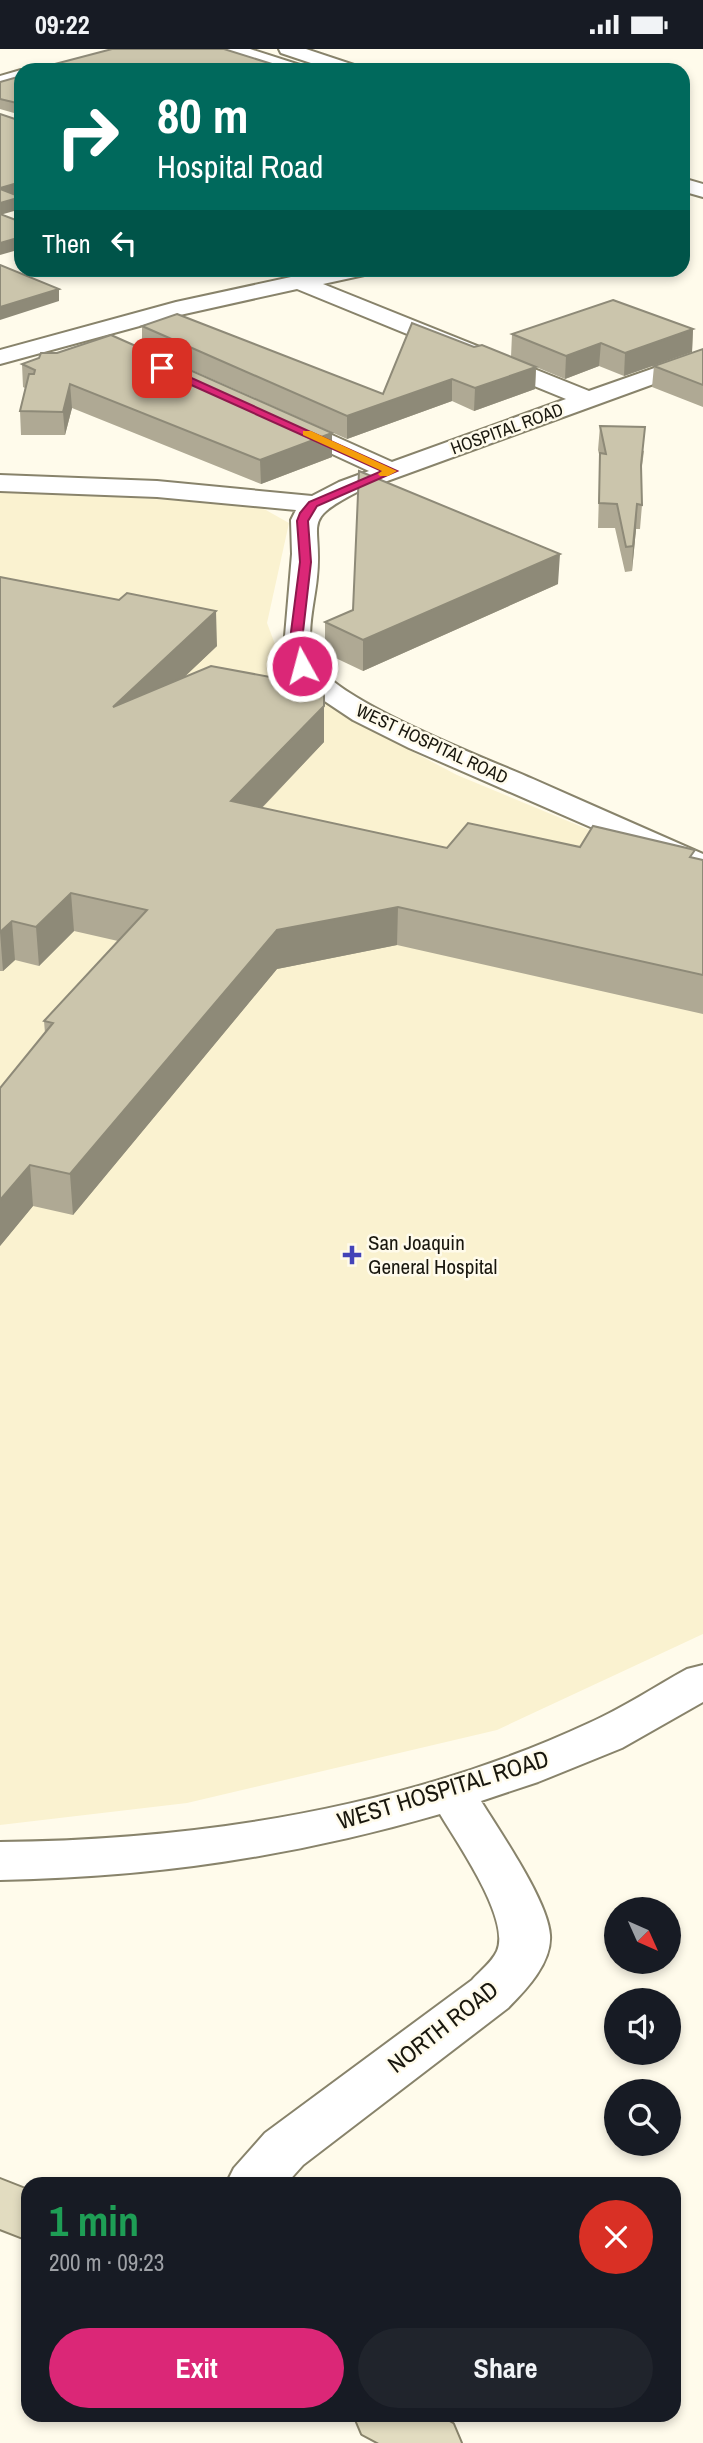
<!DOCTYPE html>
<meta charset="utf-8">
<style>
:root{--surface:#171b24;--page:#20242c;--text:#f1f3f6;--muted:#9ea1a6;--accent:#db2777}
body{margin:0;font-family:"Archivo Narrow",sans-serif;background:var(--page);color:var(--text);height:100vh;display:flex;flex-direction:column;font-size:26px;white-space:nowrap}
*{box-sizing:border-box;margin:0}
p{font-size:23px;color:var(--muted)}
.icon{flex:none;width:38px;height:38px;fill:none;stroke:currentColor;stroke-width:2;stroke-linecap:round;stroke-linejoin:round}
.map{position:relative;flex:1;overflow:hidden}
.side{position:absolute;left:21px;top:2128px;width:660px;height:245px;display:flex;flex-direction:column;background:var(--surface);border-radius:21px;box-shadow:0 4px 10px #0003}
.side>*{flex:none}
.top-card{position:absolute;left:14px;top:14px;width:676px;height:214px;border-radius:21px;box-shadow:0 4px 10px #0003;background:#00695c;color:#fff;overflow:hidden}
.needle{width:46px;rotate:135deg}
.buttons{position:absolute;left:604px;top:1848px;display:grid;gap:14px}
.buttons a{display:grid;place-items:center;width:77px;height:77px;border-radius:50%;background:var(--surface);box-shadow:0 4px 10px #0003;font-size:35px}
.pin{position:absolute;display:grid;place-items:center;width:60px;height:60px;color:#fff;margin:-30px;border-radius:14px;box-shadow:0 4px 10px #0006}
.me{position:absolute;width:77px;margin:-38px;rotate:353deg;stroke-linejoin:round;filter:drop-shadow(0 0 5px #0008)}
.turn{display:flex;align-items:center;gap:24px;height:147px;padding:0 28px;font-size:32px}
.turn .icon{width:91px;height:91px;stroke-width:2.5}
.turn b{display:block;font-size:49px;line-height:60px}
.then{display:flex;align-items:center;height:66px;padding:0 28px;background:#0003;gap:14px;font-size:26px}
.round{display:grid;place-items:center;flex:none;width:74px;height:74px;border-radius:37px;background:var(--page)}
.overview{display:flex;align-items:center;justify-content:space-between;height:119px;padding:0 28px}
h1{font-size:42px;font-weight:700;line-height:52px;color:#1e9e55}
.primary-button{display:flex;gap:14px;margin-top:auto;padding:14px 28px}
.primary-button a{flex:1;height:80px;border-radius:42px;background:var(--accent);color:#fff;font-size:28px;font-weight:700;line-height:80px;text-align:center}
.primary-button a+a{background:var(--page);color:var(--text)}
.status{display:flex;justify-content:space-between;align-items:center;height:49px;padding:0 35px;background:var(--surface);direction:ltr}
.status svg{height:19px;fill:currentColor}
.map>svg:first-child{display:block}
.built{fill:#faf2d0}
.lines{fill:none;stroke-linecap:round;stroke-linejoin:round}
.street-casing{stroke:#88836b;stroke-width:4}
.secondary-casing{stroke:#88836b;stroke-width:4}
.street{fill:#fff;fill-rule:evenodd}
.secondary{fill:#e2dcc0;fill-rule:evenodd}
.wall{fill:#afa994}
.shaded-wall{fill:#8e8a78}
.building{fill:#cbc5ac;stroke:#8e8a78;stroke-width:2}
.route{fill:#db2777;stroke:#8e194d;stroke-width:2}
.slow{fill:#f59e0b}
.poi-dot{fill:#4343b8;stroke:#fffbeb;stroke-width:2.5}
.labels{text-anchor:middle;stroke-width:5;stroke-linejoin:round;paint-order:stroke}
.far-street-label{font-size:18px;fill:#19170e;stroke:#fffbeb}
.poi-label{font-size:21px;fill:#19170e;stroke:#fffbeb;text-anchor:start}
.near-street-label{font-size:24px;fill:#19170e;stroke:#fffbeb}
</style>
<div class="status"><b>09:22</b><svg viewBox="0 0 49 12"><path d="M0 12V9h3v3zM5 12V6h3v6zM10 12V3h3v9zM15 12V0h3v12zM26 1h20v11H26zM47 4h2v5h-2z"/></svg></div>
<div class="map">
<svg width="703" height="2394" viewBox="0 0 703 2394">
<rect width="100%" height="100%" fill="#fffbeb"/>
<path class="built" d="M0,441L257,456L289,474L267,574L285,622L341,665L457,726L703,828V1585L497,1681L187,1754L0,1776Z"/>
<g class="lines">
<defs>
<path id="street" d="M222,0H250L303,17L305,21H277L224,4Z
M279,0H306L357,17L359,21H332L281,4Z
M21,21V33L0,39V27Z
M682,129L703,135V148L682,142Z
M328,220H372L369,225L323,235L589,342L703,302V317L357,443C299,473 323,472 317,528C315,553 304,587 315,612C332,651 490,711 533,730C589,755 646,780 703,805V827L409,699L353,671L308,641L290,619L284,599L292,505L291,471L296,461L157,448L0,442V426L157,432L312,447L339,433L369,422L276,379L273,374L276,369L285,367L294,369L392,413L566,350L297,240L180,266L0,315V301L176,253Z
M703,1616V1653L622,1699L538,1733L481,1752C500,1783 548,1852 550,1886C552,1914 526,1941 508,1959L303,2116L286,2135H226L234,2119L265,2084L472,1931C480,1922 492,1913 497,1902C511,1870 457,1794 440,1765C291,1808 155,1828 0,1831V1793C200,1791 406,1759 589,1674C623,1659 654,1638 687,1620Z"/>
<path id="secondary" d="M0,2130L28,2141V2191L0,2180Z
M354,2366H437L453,2375L461,2394H379L362,2385Z"/>
</defs>
<use href="#street" class="street-casing"/>
<use href="#secondary" class="secondary-casing"/>
<use href="#street" class="street"/>
<use href="#secondary" class="secondary"/>
</g>
<path class="wall" d="M21,27V66L0,60V33Z
M142,277L383,345L474,298L511,308L512,285L693,280L692,303L624,327L599,317L565,330L536,318L535,340L474,362L452,352L347,390L142,299Z
M703,300V358L652,338L654,317Z
M22,315L332,384V408L261,435L72,359L65,386H21L20,362L25,339L23,338Z
M600,377L644,402L641,425L642,456L640,480H636L632,522L625,523L615,479H598L600,409L598,401Z
M0,528L217,597L185,627L324,693L262,759L447,799L580,798L694,809L703,811V965L397,896L277,920L73,1166L33,1157L0,1197L45,984L44,972L118,892L74,882L39,917L15,911L3,922H0Z
M558,535L363,622L325,604V573Z"/>
<path class="shaded-wall" d="M21,133V144L0,151V139Z
M21,148V160L0,166V154Z
M21,188V200L0,206V194Z
M59,240V252L0,271V258Z
M693,280L692,303L624,327L625,304Z
M601,294L599,317L565,330L566,307Z
M536,318L535,340L474,362L475,339Z
M452,330V352L347,390V367Z
M70,335L72,359L65,386L63,363Z
M332,384V408L261,435L260,411Z
M637,455L636,480L632,522L633,497Z
M560,505L558,535L363,622V591Z
M216,562L217,597L115,694L113,658Z
M324,638V693L232,790L231,752Z
M71,844L74,882L39,917L36,878Z
M398,858L397,896L277,920L73,1166L70,1125L277,881Z
M12,872L15,911L3,922L0,883Z
M30,1116L33,1157L0,1197V1151Z"/>
<path class="building" d="M112,0H224L291,21H32Z
M21,27V55L0,50V33Z
M0,65L21,72V133L0,139Z
M0,140L21,148L0,154Z
M0,165L21,173V188L0,194Z
M0,216L59,240L0,258Z
M613,251L693,280L625,304L601,294L566,307L512,285Z
M177,265L383,345L412,274L474,298L482,296L536,318L475,339L452,330L347,367L142,277Z
M111,286L332,384L260,411L70,335L63,363L20,362L29,325H34L35,321L22,315L39,309L41,304H57Z
M703,300V336L654,317Z
M600,377L645,378L641,416L642,456L637,455L633,497L626,498L617,455L599,454L600,404L606,405Z
M359,422L560,505L363,591L325,573L353,561Z
M0,528L119,551L127,544L216,562L113,658L211,617L324,638V657L231,752L447,799L468,774L580,798L593,777L695,801L690,808L703,811V926L398,858L277,881L70,1125L30,1116L0,1151V1039L53,974L44,972L147,861L71,844L36,878L12,872L0,883Z"/>
<path class="route" d="M158,317H165L397,422L317,457L308,472L311,513L303,583L306,619L296,617L291,583L300,513L297,472L300,464L309,453L382,422L158,321Z"/>
<path class="slow" d="M303,382H311L397,422L388,427H380L378,425L382,422L303,386Z"/>
<path class="poi-dot" d="M348.5 1195.5h7v7h7v7h-7v7h-7v-7h-7v-7h7z"/>
<g class="labels">
<g class="far-street-label">
<text transform="translate(507 380) rotate(-20)" y="6">HOSPITAL ROAD</text>
<text transform="translate(432 695) rotate(25)" y="6">WEST HOSPITAL ROAD</text>
</g>
<g class="poi-label">
<text x="368" y="1201">San Joaquin<tspan x="368" dy="24">General Hospital</tspan></text>
</g>
<g class="near-street-label">
<text transform="translate(443 1741) rotate(-17)" y="8">WEST HOSPITAL ROAD</text>
<text transform="translate(443 1978) rotate(-38)" y="8">NORTH ROAD</text>
</g>
</g>
</svg>
<div class="buttons">
<a><svg class="needle" viewBox="-14 -14 28 28"><path d="M0-13l5 13h-10z" fill="#e53935"/><path d="M0 13l5-13h-10z" fill="#9ea1a6"/></svg></a>
<a><svg class="icon" aria-label="sound" viewBox="0 0 24 24"><path d="M4 9h4l5-4v14l-5-4H4zM17 9q2 3 0 6"/></svg></a>
<a><svg class="icon" aria-label="search" viewBox="0 0 24 24"><circle cx="10" cy="10" r="6"/><path d="M15 15l6 6"/></svg></a>
</div>
<div class="pin" style="left:162px;top:319px;background:#d93025"><svg class="icon" aria-label="arrive" viewBox="0 0 24 24"><path d="M6 21V4h12l-3 4 3 4H6"/></svg></div>
<svg class="me" style="left:302px;top:617px" viewBox="-20 -20 40 40"><circle r="17" fill="#db2777" stroke="#fff" stroke-width="3"/><path d="M0-11L8 9 0 5-8 9z" fill="#fff"/></svg>
<div class="top-card">
<div class="turn"><svg class="icon" aria-label="right" viewBox="0 0 24 24"><path d="M7 20v-9h11M14 6l5 5-5 5"/></svg><div><b>80 m</b>Hospital Road</div></div>
<div class="then">Then<svg class="icon" aria-label="left" viewBox="0 0 24 24"><path d="M17 20v-9H6M10 6l-5 5 5 5"/></svg></div>
</div>
<section class="side">
<div class="overview"><div><h1>1 min</h1><p>200 m · 09:23</p></div><a class="round" style="background:#d93025;color:#fff"><svg class="icon" aria-label="close" viewBox="0 0 24 24"><path d="M6 6l12 12M18 6L6 18"/></svg></a></div>
<div class="primary-button"><a>Exit</a><a>Share</a></div>
</section>
</div>
